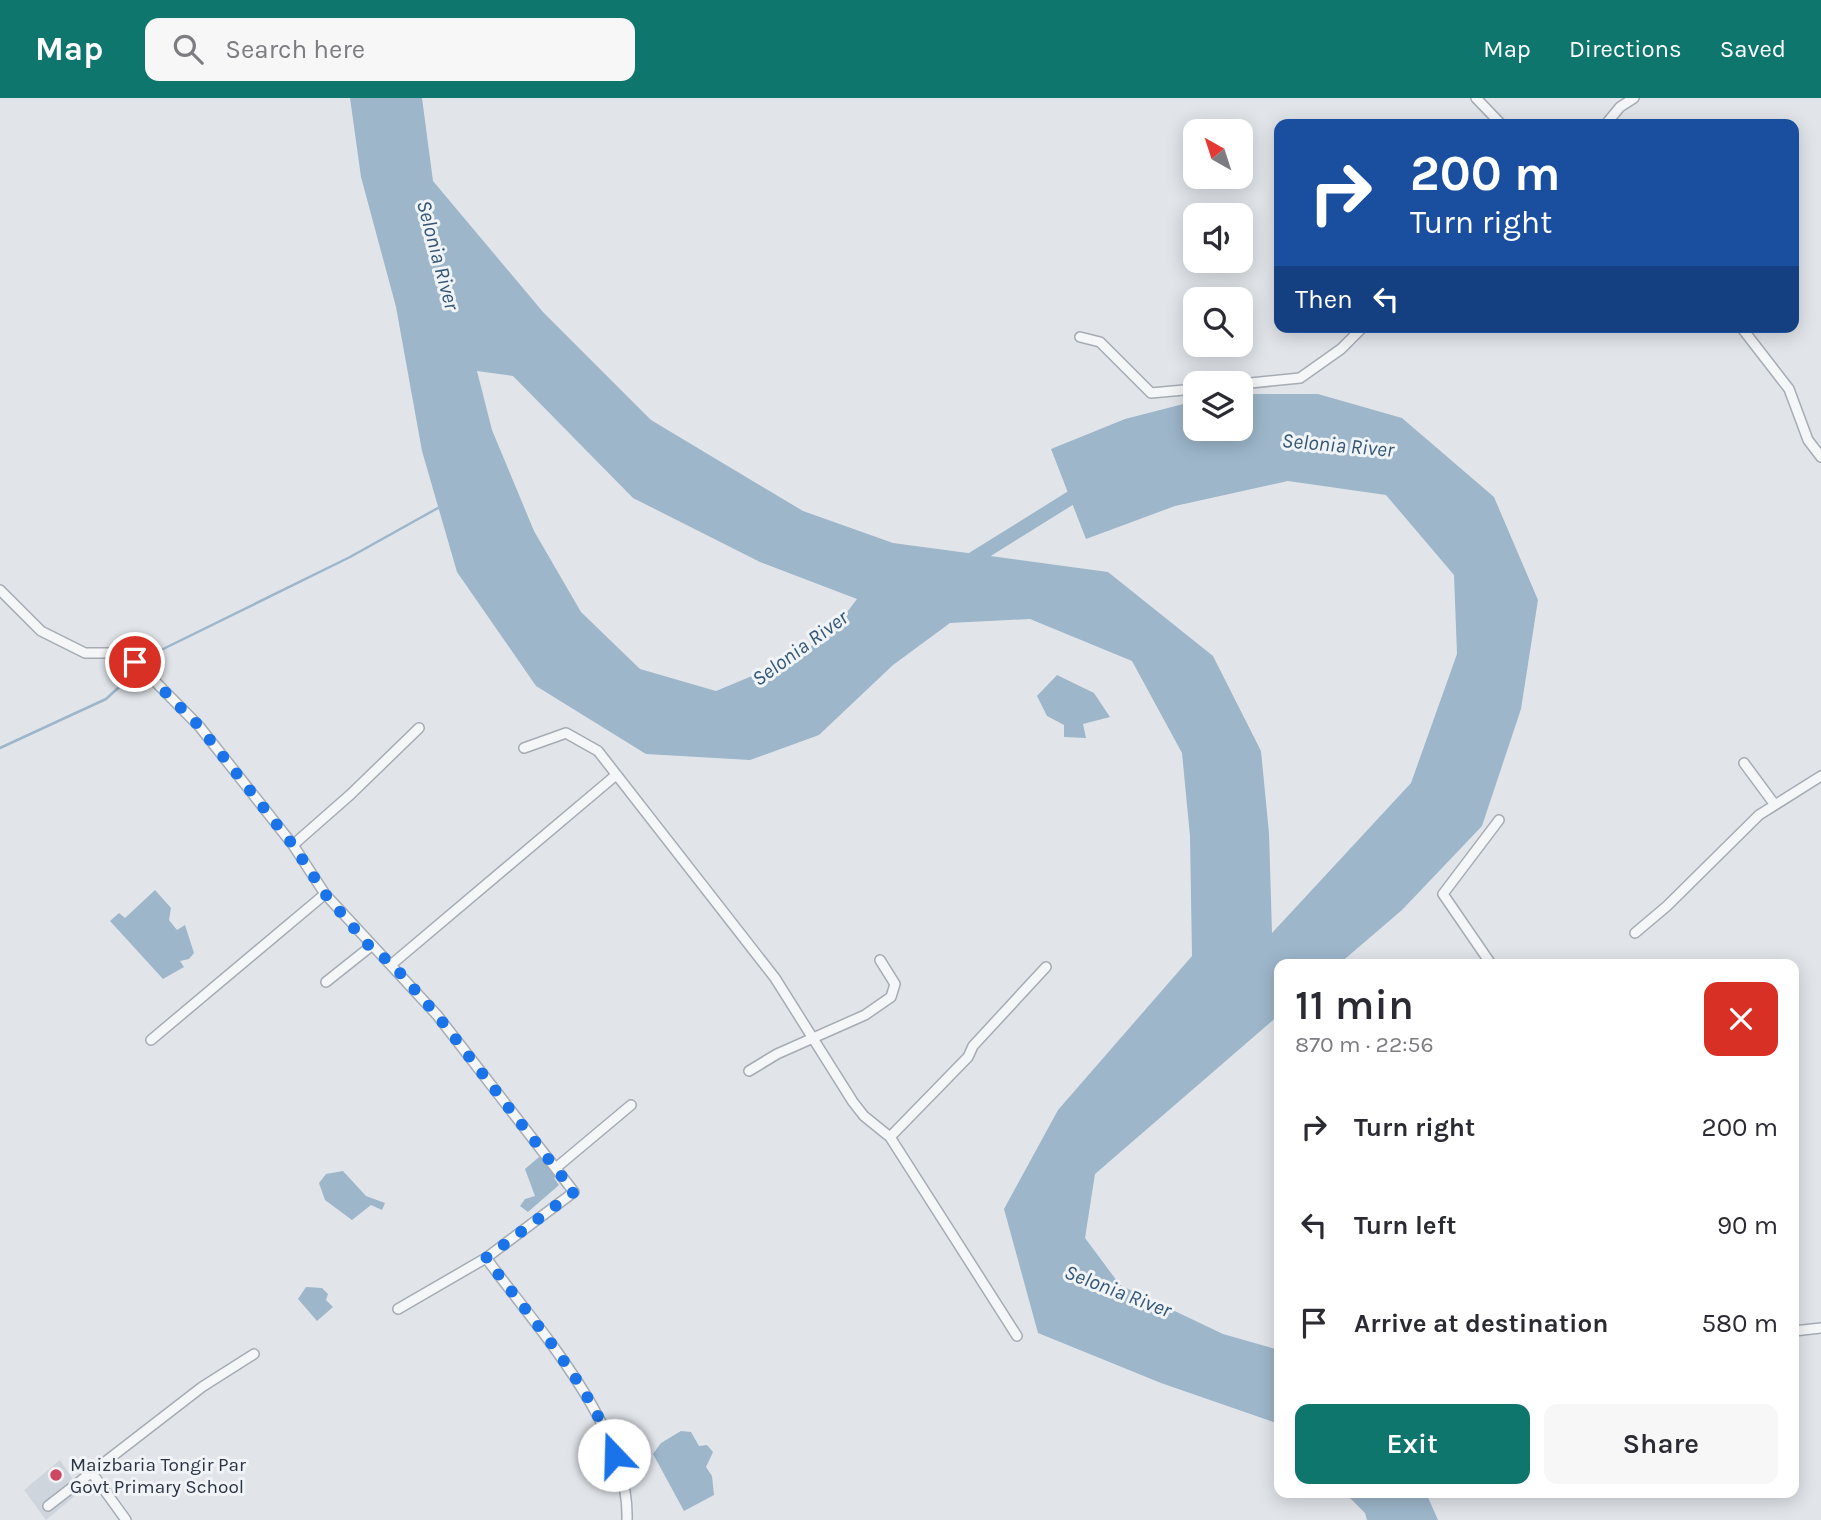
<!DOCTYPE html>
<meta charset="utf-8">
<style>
:root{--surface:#fff;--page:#f7f7f7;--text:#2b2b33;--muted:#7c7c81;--accent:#0f766e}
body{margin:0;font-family:Karla,sans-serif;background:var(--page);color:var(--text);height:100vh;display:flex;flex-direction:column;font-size:26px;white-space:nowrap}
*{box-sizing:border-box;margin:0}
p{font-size:23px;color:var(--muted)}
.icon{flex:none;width:38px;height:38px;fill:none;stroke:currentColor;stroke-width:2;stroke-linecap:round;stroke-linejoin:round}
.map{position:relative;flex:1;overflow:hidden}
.side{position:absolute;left:1274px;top:861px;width:525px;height:539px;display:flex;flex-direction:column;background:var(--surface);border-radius:14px;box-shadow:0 4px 18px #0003}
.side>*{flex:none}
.top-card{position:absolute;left:1274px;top:21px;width:525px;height:214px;border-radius:14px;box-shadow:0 4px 18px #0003;background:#1a4fa0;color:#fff;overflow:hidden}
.needle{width:46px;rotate:321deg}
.tools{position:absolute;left:1183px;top:21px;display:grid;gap:14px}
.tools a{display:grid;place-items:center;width:70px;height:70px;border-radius:14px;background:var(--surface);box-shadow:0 4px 18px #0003;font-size:35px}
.pin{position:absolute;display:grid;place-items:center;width:60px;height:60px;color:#fff;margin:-30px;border:4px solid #fff;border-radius:50%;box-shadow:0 2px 7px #0007}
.me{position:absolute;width:77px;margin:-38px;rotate:339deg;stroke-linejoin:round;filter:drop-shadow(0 0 5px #0008)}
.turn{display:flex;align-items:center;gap:24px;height:147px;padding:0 21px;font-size:32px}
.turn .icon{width:91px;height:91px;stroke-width:2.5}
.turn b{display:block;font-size:49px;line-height:60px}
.then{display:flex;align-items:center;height:66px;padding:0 21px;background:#0003;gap:14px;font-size:26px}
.round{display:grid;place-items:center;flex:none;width:74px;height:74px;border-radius:14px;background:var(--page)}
.headline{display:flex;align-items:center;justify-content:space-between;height:119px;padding:0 21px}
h1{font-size:42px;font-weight:600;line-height:52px}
.primary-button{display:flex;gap:14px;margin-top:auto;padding:14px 21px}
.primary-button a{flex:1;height:80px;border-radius:14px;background:var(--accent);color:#fff;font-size:28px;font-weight:600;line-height:80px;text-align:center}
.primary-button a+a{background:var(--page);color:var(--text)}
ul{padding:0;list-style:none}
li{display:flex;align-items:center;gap:21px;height:98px;padding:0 21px}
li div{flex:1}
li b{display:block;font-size:26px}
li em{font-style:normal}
header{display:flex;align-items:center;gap:42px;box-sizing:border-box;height:98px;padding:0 35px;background:var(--accent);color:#fff}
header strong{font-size:33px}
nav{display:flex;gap:38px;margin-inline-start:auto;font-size:24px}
.search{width:490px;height:63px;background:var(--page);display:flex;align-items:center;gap:18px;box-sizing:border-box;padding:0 24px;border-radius:14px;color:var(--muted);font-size:26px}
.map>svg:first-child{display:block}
.built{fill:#cfd5dc}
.water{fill:#9db6ca;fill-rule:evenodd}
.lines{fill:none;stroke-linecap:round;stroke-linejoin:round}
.stream{stroke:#9db6ca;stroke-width:2.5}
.river{stroke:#9db6ca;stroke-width:14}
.minor-casing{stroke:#a6acb4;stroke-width:12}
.minor{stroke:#f4f6f8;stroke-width:9}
.route{stroke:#1a73e8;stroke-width:12;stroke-dasharray:0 21.6}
.poi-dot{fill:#ce4765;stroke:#f1f4f7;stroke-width:2.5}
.labels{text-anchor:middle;stroke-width:6;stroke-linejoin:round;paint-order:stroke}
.poi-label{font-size:19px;fill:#2a3442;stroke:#f1f4f7;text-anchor:start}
.water-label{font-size:21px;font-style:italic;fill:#335676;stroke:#f1f4f7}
</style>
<header>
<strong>Map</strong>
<div class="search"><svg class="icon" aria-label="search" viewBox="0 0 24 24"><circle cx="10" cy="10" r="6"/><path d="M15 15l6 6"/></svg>Search here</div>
<nav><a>Map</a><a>Directions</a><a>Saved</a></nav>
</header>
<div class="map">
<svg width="1821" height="1422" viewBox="0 0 1821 1422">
<rect width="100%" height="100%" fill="#e1e5ea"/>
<path class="built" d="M60,1362L81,1393L46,1422L24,1392Z"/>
<path class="water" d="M350,0H422L433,83L543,214L651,322L803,413L893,445L1108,474L1213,558L1261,653L1269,735L1272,835L1411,685L1457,556L1454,477L1386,397L1288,383L1175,408L1086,441L1051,351L1125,321L1195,303V331H1241V296H1318L1402,320L1494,399L1538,502L1521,611L1482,728L1402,812L1339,866H1279V917L1095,1076L1085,1140L1120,1187L1223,1236L1279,1252V1326L1161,1285L1038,1235L1004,1111L1058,1012L1192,858L1190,738L1182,655L1132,563L1030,521L950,525L893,567L819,637L750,662L646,656L536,588L457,474L422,353L396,209L361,79ZM477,273L513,278L633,400L760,464L857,501L838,526L798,559L716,593L640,571L581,514L534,433L492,332Z
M1057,577L1094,595L1110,619L1083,626L1086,640L1064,639V627L1047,618L1037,598Z
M155,792L171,810L169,822L177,832L185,827L194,855L189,861L180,863L184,869L163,881L110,823L119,815L125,820Z
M539,1059L547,1062L558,1077L554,1080L559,1087L528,1114L520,1108L525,1101L535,1098L525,1071Z
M343,1073L366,1098L385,1105L382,1112L371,1107L352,1122L325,1102L319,1085L326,1076Z
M306,1189L322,1190L328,1196L326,1202L333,1209L317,1223L298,1201Z
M681,1333L691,1334L699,1348L707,1347L713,1354L706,1369L712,1378L714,1397L684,1413L653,1356L661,1345Z
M1345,1395H1426L1438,1422H1367L1365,1415Z"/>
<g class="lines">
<path class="stream" d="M144,567L157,554L350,459L438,410
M0,650L106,601L139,571"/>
<path class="river" d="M963,467L1085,391"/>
<defs>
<path id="minor" d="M1476,0L1501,26
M1606,26L1620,9L1634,0
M1741,229L1789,291L1808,342L1821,359
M1080,239L1100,244L1151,295L1195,291
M1241,286L1300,280L1341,251L1363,229
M0,492L41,533L85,555H127L199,628L293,747L325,796L437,917L574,1094L486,1160L398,1211
M524,650L566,635L598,653L775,880L853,1004L864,1018L890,1039L1017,1238
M1744,665L1775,707
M293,747L351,696L419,630
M1635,835L1667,808L1759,717L1821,678
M392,866L616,677
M1491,866L1443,796L1499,722
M326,884L370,849
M151,942L325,796
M749,973L777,956L865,917L891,899L895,886L880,862
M890,1039L968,959L973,948L1046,869
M557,1069L631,1007
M486,1160C538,1231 630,1330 627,1422
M1794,1233L1821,1230
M92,1375L126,1422
M48,1408L202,1289L254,1256"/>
</defs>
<use href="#minor" class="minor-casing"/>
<use href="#minor" class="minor"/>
</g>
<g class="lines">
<path class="route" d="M135,564L199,628L293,747L325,796L370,849L392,866L437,917L574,1094L486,1160C526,1214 596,1294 614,1357"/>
</g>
<circle class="poi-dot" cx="56" cy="1377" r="7"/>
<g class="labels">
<g class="poi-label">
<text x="70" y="1373">Maizbaria Tongir Par<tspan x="70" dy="22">Govt Primary School</tspan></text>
</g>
<g class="water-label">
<text transform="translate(438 157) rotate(75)" y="7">Selonia River</text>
<text transform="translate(1338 347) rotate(5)" y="7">Selonia River</text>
<text transform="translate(800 550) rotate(-36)" y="7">Selonia River</text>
<text transform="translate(1118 1193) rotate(21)" y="7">Selonia River</text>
</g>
</g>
</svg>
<div class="tools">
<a><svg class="needle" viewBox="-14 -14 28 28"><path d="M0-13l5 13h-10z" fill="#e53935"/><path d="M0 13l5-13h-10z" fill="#7c7c81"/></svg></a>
<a><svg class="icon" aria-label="sound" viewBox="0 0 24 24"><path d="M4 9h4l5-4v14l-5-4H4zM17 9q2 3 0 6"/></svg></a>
<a><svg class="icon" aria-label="search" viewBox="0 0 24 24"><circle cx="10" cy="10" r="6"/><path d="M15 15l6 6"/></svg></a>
<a><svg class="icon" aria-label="layers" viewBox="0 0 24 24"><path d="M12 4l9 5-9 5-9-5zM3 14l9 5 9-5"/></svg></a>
</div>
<div class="pin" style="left:135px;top:564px;background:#d93025"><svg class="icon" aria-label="arrive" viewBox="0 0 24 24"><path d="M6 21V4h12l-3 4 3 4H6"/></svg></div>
<svg class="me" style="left:614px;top:1357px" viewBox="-20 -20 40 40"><circle r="19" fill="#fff"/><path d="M0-13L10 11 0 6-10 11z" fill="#1a73e8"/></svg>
<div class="top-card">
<div class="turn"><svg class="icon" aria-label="right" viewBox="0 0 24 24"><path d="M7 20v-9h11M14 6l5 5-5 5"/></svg><div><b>200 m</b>Turn right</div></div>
<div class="then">Then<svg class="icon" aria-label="left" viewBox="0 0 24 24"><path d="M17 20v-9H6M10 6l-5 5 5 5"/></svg></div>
</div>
<section class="side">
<div class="headline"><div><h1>11 min</h1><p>870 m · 22:56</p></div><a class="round" style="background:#d93025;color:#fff"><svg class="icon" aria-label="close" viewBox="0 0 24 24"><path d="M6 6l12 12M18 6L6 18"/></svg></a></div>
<ul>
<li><svg class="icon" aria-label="right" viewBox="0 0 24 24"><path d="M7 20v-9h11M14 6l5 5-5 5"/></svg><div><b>Turn right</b></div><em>200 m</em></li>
<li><svg class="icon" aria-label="left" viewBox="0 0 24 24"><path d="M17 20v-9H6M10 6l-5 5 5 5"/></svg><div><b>Turn left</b></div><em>90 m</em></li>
<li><svg class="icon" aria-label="arrive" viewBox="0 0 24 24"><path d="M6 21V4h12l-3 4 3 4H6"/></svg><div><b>Arrive at destination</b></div><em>580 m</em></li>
</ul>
<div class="primary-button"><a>Exit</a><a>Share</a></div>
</section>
</div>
